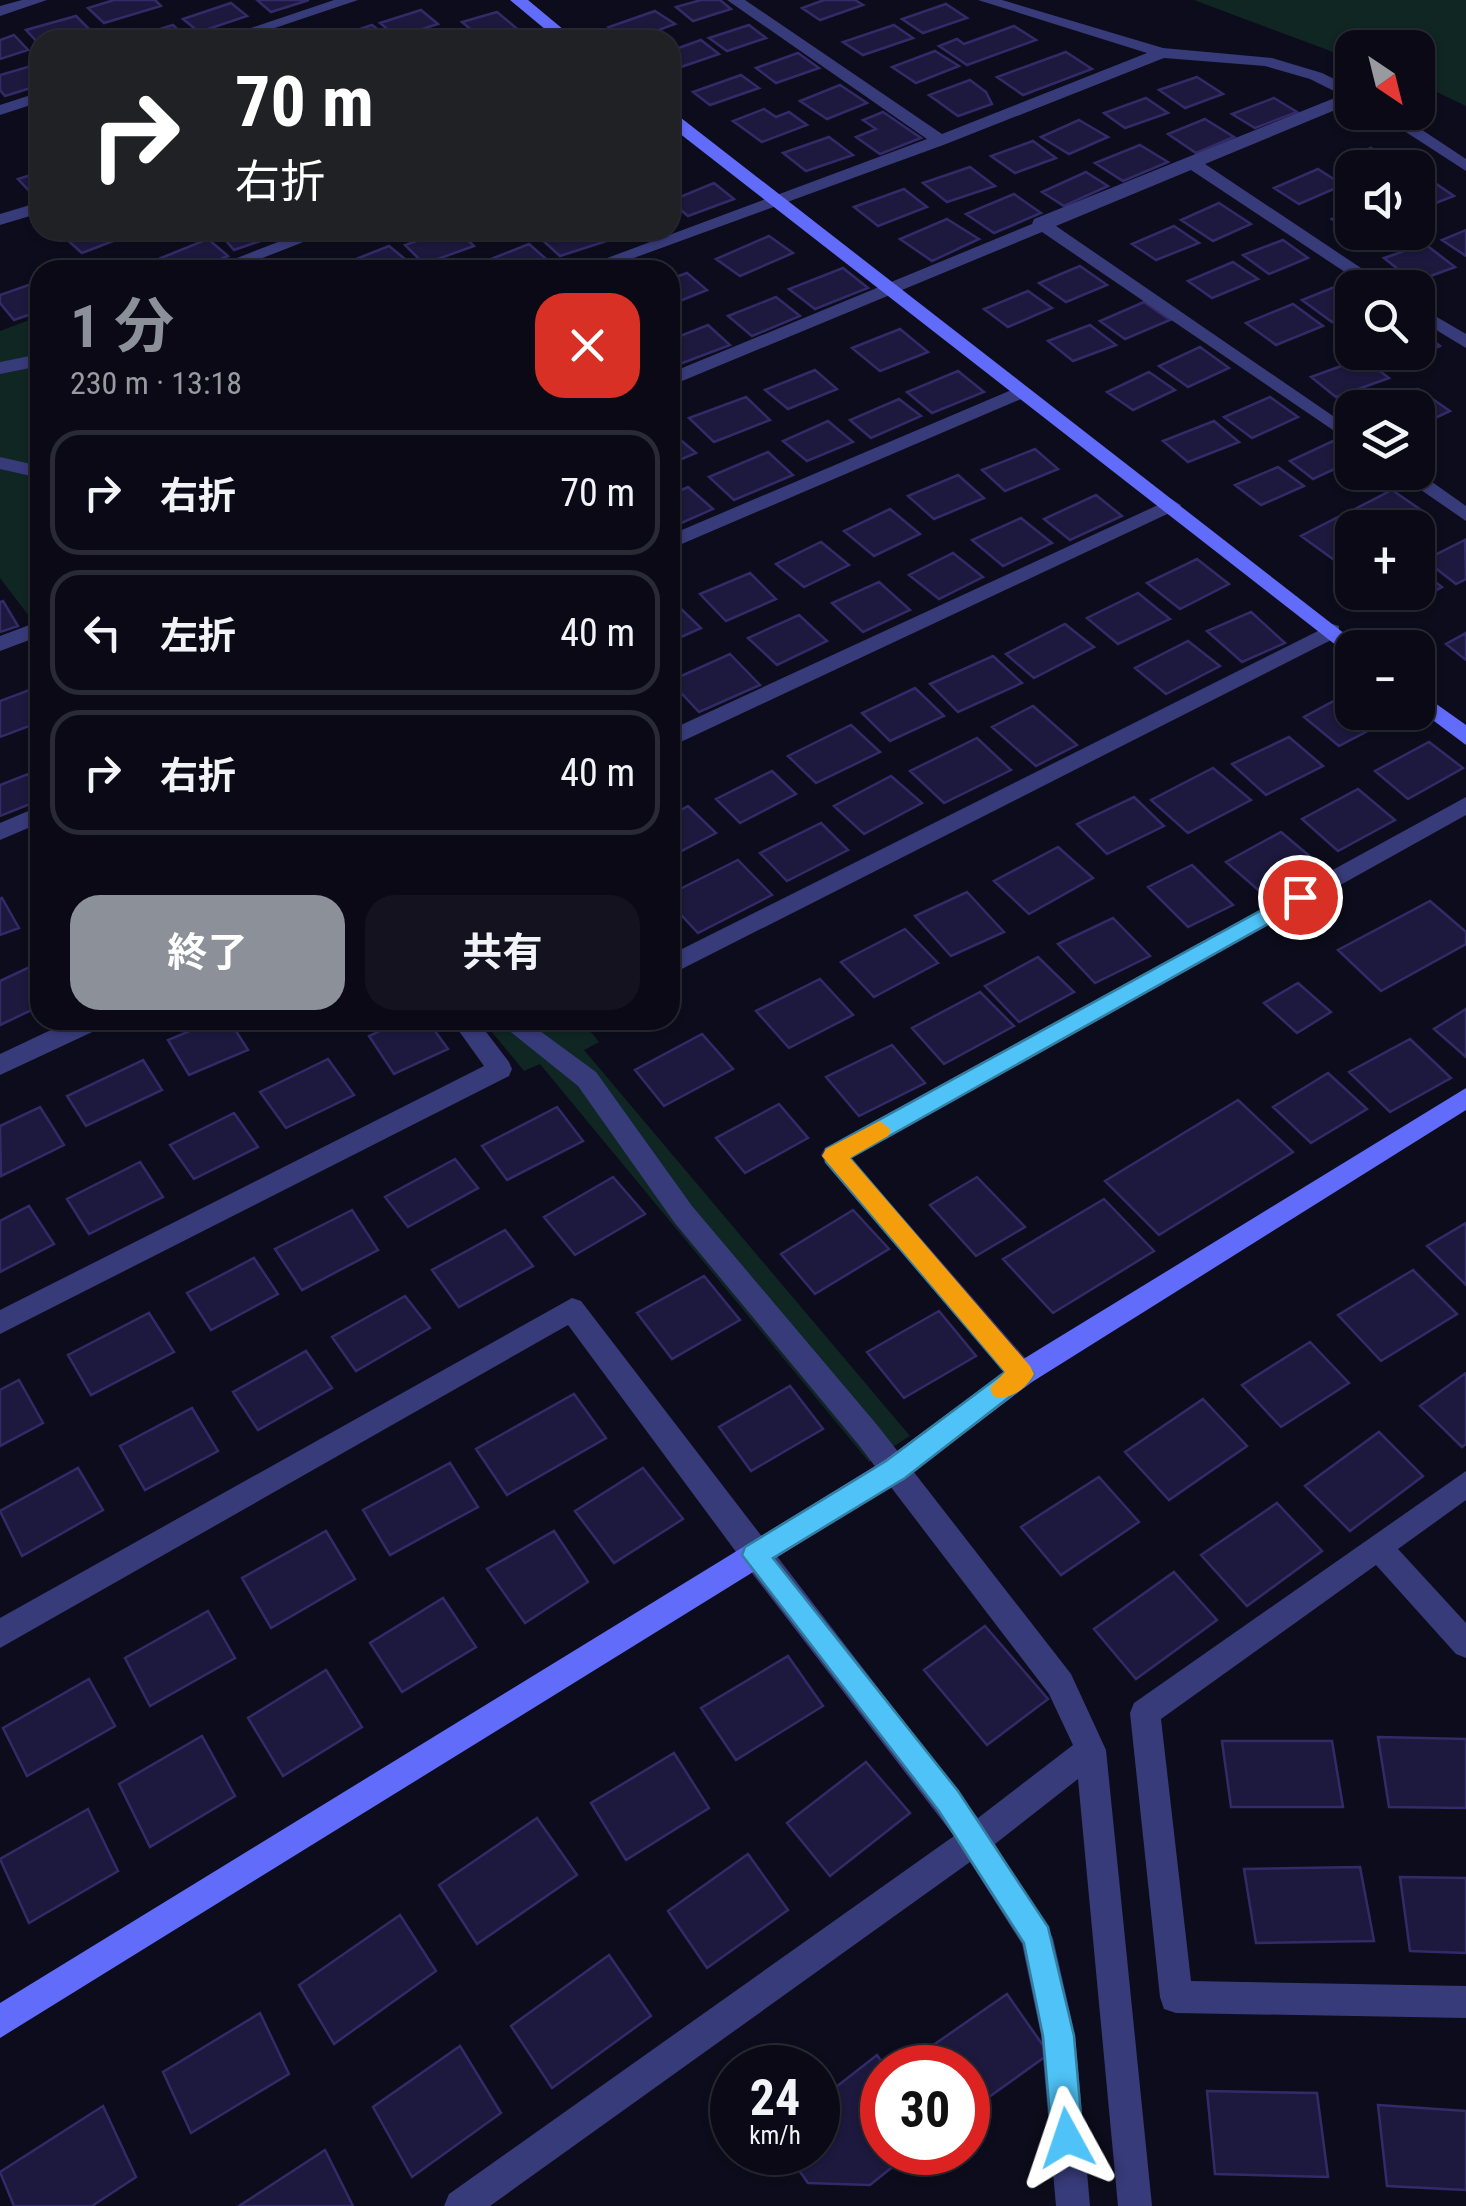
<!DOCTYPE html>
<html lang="ja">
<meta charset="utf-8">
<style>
:root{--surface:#0a0915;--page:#13121e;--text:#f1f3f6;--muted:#999aa0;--line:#2a2a34;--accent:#8c9099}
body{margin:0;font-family:"Roboto Condensed","Noto Sans JP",sans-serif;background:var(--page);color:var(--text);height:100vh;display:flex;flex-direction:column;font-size:38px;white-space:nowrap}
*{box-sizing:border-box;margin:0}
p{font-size:32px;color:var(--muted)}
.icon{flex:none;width:55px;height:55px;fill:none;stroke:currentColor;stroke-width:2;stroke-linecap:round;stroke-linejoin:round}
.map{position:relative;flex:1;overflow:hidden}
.details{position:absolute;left:30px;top:260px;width:650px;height:770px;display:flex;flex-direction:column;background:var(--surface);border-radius:30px;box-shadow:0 2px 8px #0004,0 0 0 2px var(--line)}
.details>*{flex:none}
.guide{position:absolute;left:30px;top:30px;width:650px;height:210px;border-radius:30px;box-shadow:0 2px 8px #0004,0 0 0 2px var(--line);background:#202124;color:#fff;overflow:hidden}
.needle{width:65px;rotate:145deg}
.buttons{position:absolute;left:1335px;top:30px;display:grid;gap:20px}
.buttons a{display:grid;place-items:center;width:100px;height:100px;border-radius:20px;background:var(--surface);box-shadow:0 2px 8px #0004,0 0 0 2px var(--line);font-size:50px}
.speed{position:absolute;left:710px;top:2045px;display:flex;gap:20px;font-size:50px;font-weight:700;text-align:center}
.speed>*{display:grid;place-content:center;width:130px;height:130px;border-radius:50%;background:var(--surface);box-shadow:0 2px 8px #0004,0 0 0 2px var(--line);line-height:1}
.speed small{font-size:25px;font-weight:400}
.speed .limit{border:15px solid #d22;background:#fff;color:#111}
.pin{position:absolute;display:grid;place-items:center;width:85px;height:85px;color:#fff;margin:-42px;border:5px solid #fff;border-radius:50%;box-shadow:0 2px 10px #0007}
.me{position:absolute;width:110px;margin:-55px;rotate:355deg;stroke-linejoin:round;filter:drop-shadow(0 0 8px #0008)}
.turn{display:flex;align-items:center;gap:35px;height:210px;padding:0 40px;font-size:45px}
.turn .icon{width:130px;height:130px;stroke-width:2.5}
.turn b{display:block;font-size:70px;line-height:85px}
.round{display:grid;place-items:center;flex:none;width:105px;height:105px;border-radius:30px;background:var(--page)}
.head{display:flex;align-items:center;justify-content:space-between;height:170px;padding:0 40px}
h1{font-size:60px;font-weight:700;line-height:75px;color:var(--accent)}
.button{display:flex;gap:20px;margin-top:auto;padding:20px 40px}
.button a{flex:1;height:115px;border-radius:30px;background:var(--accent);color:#fff;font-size:40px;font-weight:700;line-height:115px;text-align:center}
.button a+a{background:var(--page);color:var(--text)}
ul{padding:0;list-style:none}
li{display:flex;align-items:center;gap:30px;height:125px;margin:0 20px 15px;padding:0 20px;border:5px solid var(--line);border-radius:30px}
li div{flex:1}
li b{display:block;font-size:38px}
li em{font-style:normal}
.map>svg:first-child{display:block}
.green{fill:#0f2623}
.building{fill:#1d183d;stroke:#322b68;stroke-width:2.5}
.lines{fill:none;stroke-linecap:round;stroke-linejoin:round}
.street{fill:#383b7a;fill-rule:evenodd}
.secondary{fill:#626cfb;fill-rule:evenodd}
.route{fill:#4fc3f7;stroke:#337fa1;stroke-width:2.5}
.slow{fill:#f59e0b}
</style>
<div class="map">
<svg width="1466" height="2206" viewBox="0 0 1466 2206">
<rect width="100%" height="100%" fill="#0d0c1c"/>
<path class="green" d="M1194,0H1466V106L1418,83V48H1352V59Z
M40,316V616L32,620L0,578V331Z
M482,1020H581L599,1042L584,1050L910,1436L869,1462L540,1064L524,1071Z"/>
<path class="building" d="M114,0H155L161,6L104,23L88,8Z
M257,0H309L271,12Z
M701,0H720L731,9L693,21L676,7Z
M824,0H855L863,5L820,20L802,8Z
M231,3L247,16L199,32L183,19Z
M946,4L967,18L923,33L902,19Z
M421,10L438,24L397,37L380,23Z
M655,11L675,24L632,40L609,27Z
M497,12L522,33L483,40L462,22Z
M76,16L91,31L40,40V45L26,30Z
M173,25L188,40H124Z
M372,25L388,37L328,40Z
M749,25L766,38L727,51L709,38Z
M894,25L913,38L863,55L843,42Z
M1014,26L1036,40L967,65L939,46L957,39L964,44Z
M14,35L28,50L0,59V40Z
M701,40L719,54L675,69L670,65V51Z
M935,51L959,66L916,83L892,67Z
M1066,52L1092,69L1023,95L997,77Z
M798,53L819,68L776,83L756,68Z
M38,64L40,85L5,96L0,90V75Z
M741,75L759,88L710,105L693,92Z
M1197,77L1223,94L1185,108L1159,90Z
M970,80L986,92L992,104L958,116L929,95Z
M840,85L867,103L827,119L800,101Z
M1146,98L1168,113L1125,128L1104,113Z
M1274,98L1297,112L1255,128L1232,114Z
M764,109L776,117L789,112L807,125L762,142L733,121Z
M883,112L921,138L880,154L856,137L876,129L863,120Z
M1205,119L1234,137L1196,153L1168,134Z
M1079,120L1108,137L1069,154L1041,137Z
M829,137L853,155L806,171L783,153Z
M1033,141L1056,158L1015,173L991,156Z
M1140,145L1168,162L1123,181L1095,163Z
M1371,148L1394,162L1381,168H1352V173L1336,163Z
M970,167L995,186L947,202L923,183Z
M1318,169L1343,185L1299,204L1274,188Z
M40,172V194L34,196L18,179Z
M1086,172L1108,186L1064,206L1042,192Z
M1429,179L1454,196L1418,210V183Z
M714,183L734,199L688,216L670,201Z
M904,189L927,207L878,226L854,207Z
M1014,194L1041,213L994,233L966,214Z
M1219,203L1251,224L1213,241L1181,220Z
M1352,211V232H1369L1358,237L1332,219Z
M947,219L979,239L932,261L900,239Z
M1174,226L1199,243L1156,260L1132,244Z
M85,230H159L139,238L131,234L82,253L65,238Z
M217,230H292L234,250Z
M449,230H457L474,246L424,264L405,245Z
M563,230H604L613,239L560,256L540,238Z
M1466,230V256L1442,240Z
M769,236L793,253L740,276L716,259Z
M208,239L228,256L193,270H174L161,258Z
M1283,240L1308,258L1269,274L1243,255Z
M529,244L554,266L496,270L486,261Z
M1425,244L1455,267L1414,282L1384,258Z
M389,246L411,264L395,270H347L341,265Z
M1233,262L1258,279L1212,298L1188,281Z
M1080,266L1107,285L1066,302L1039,283Z
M843,268L868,288L815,309L789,289Z
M687,273L707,290L670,305V279Z
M1352,280L1362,288H1352V314L1332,322L1302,300Z
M40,281V311L14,320L0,303V295Z
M1028,291L1052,308L1008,327L984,309Z
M776,297L800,316L752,336L728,316Z
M1144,302L1170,320L1125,339L1100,321Z
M1293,304L1323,326L1276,345L1246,323Z
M708,325L730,345L677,365L670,359V340Z
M1090,325L1116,345L1073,361L1048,341Z
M900,329L928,352L880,371L852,348Z
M1418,330L1440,346L1395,365L1378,352H1418Z
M1200,347L1229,368L1188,387L1159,366Z
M1363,358L1389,378L1336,397L1311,377Z
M815,370L837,389L788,409L765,390Z
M958,371L984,392L932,413L907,392Z
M1149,372L1175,390L1133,410L1107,392Z
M1418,389L1450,411L1418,426V408L1378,407Z
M746,397L770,420L714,442L689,418Z
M1270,397L1298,417L1252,438L1224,417Z
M899,399L921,416L871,438L850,420Z
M828,421L853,442L807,461L783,441Z
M1214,421L1239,442L1188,462L1163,441Z
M670,431L696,453L670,464Z
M1333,441L1352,455V461L1313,479L1290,461Z
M1035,449L1058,469L1005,491L982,470Z
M768,452L793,475L734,500L709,477Z
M1278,467L1304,486L1261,505L1235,485Z
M958,475L984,498L934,519L908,496Z
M688,487L713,509L670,528V495Z
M1392,490L1424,512L1395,528H1384L1357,508Z
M1096,495L1122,516L1070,540L1044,519Z
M890,509L920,534L874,556L844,531Z
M1344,514L1362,528H1352V554L1337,562L1301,536Z
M1021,518L1052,543L1003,566L972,540Z
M1465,540L1466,579L1456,584L1425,560Z
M821,542L849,565L804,587L776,564Z
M953,553L983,577L939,599L909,575Z
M1197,559L1229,584L1180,609L1147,583Z
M1418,569L1442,587L1398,611L1372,592H1418Z
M750,573L776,599L726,621L700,594Z
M879,582L910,610L863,632L832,603Z
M1138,593L1170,619L1118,644L1087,618Z
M3,601L18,626L0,632V602Z
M675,603L701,628L670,642V605Z
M1251,612L1285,643L1242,662L1207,631Z
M799,615L827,641L777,665L748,638Z
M1065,624L1094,647L1034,678L1006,654Z
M1466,633V660L1446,644Z
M1188,641L1220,666L1166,694L1135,668Z
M730,654L760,685L699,712L670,681Z
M993,656L1022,683L958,712L930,684Z
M40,686V722L0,737V701Z
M915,688L944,716L890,741L862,713Z
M1352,691V712L1400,714L1339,746L1304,717Z
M1033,706L1077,745L1036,766L992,727Z
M851,725L880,752L816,783L788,756Z
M1289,737L1323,766L1266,795L1232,764Z
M977,738L1011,770L944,803L910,771Z
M1429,742L1463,768L1408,799L1375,771Z
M1213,768L1251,800L1188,833L1151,800Z
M772,771L796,794L740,823L716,799Z
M28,774L40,800L0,816V785Z
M891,776L922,803L864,834L834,806Z
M1358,789L1395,820L1338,851L1302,819Z
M1134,797L1164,826L1107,854L1077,824Z
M688,806L716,833L670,857V816Z
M821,823L848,850L787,881L760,853Z
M1281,832L1319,864L1264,895L1226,862Z
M1058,847L1093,878L1029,914L994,881Z
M738,860L772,895L698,933L670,903V894Z
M1192,865L1233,905L1188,927L1148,887Z
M967,892L1004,932L951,956L915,916Z
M2,898L19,928L0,935V899Z
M1430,901L1466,932V944L1381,991L1338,950Z
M1113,918L1150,956L1095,983L1058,944Z
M905,929L938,963L874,997L841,962Z
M1038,957L1074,992L1019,1022L985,986Z
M34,965L40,973V1006L0,1025V981Z
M820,979L853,1015L789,1048L756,1011Z
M1298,983L1331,1012L1297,1033L1264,1003Z
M980,992L1014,1026L944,1064L912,1028Z
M1466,1009V1057L1434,1029Z
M216,1020H229L248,1050L189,1075L168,1040Z
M404,1020H427L448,1049L394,1074L369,1036Z
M702,1034L733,1069L664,1106L635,1070Z
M1410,1039L1451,1078L1390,1112L1349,1072Z
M892,1045L925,1083L859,1116L826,1077Z
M328,1059L354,1095L286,1128L260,1092Z
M143,1060L162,1090L86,1126L67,1096Z
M1328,1073L1367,1109L1311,1143L1273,1107Z
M1238,1100L1293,1152L1159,1235L1105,1181Z
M779,1104L808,1138L745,1173L716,1138Z
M40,1107L64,1145L1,1176L0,1126Z
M557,1107L583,1141L507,1180L482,1146Z
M234,1113L258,1147L194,1179L170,1145Z
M455,1159L478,1188L408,1227L385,1197Z
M140,1162L163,1197L89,1234L67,1199Z
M613,1177L645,1214L575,1255L544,1217Z
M977,1177L1025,1227L976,1256L930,1205Z
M1104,1199L1154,1251L1053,1313L1003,1259Z
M29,1206L54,1244L0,1272V1221Z
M352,1210L378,1250L302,1290L275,1249Z
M853,1210L889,1249L815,1294L781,1254Z
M1466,1223V1285L1427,1246Z
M505,1230L533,1266L459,1307L432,1270Z
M254,1258L278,1294L211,1330L187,1293Z
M1413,1270L1457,1314L1381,1361L1338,1315Z
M704,1276L740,1320L672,1359L637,1313Z
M405,1296L430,1328L356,1371L332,1337Z
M939,1311L976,1356L904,1398L867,1352Z
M149,1313L174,1352L91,1395L68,1355Z
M1310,1342L1349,1383L1281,1427L1242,1385Z
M306,1351L332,1388L258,1430L233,1392Z
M1466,1373V1444L1462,1447L1420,1406Z
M19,1380L43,1423L0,1446V1390Z
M790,1386L823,1429L751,1471L719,1427Z
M574,1394L606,1438L507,1495L476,1449Z
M1203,1399L1247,1446L1169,1500L1125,1452Z
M192,1408L218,1451L145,1490L120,1446Z
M1379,1432L1423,1476L1350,1531L1305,1486Z
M450,1463L478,1507L390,1555L363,1510Z
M78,1468L103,1510L22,1556L0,1511Z
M643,1468L683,1519L614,1563L575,1511Z
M1099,1477L1139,1522L1061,1575L1021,1527Z
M1277,1503L1322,1551L1247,1606L1201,1555Z
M326,1531L355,1579L271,1628L242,1578Z
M554,1531L588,1582L525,1623L487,1569Z
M1174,1572L1217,1620L1136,1679L1094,1629Z
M443,1598L476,1647L402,1692L370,1643Z
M208,1611L235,1658L150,1706L125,1658Z
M985,1626L1048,1699L987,1745L924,1670Z
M788,1656L823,1706L736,1760L701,1708Z
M326,1670L362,1727L283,1776L248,1718Z
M89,1679L115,1726L27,1776L3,1728Z
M202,1736L235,1796L150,1847L119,1784Z
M1378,1737L1466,1739V1808L1389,1807Z
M1222,1741H1332L1343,1807H1231Z
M674,1753L709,1808L626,1860L591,1803Z
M866,1762L910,1813L830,1876L787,1823Z
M88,1809L118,1871L29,1923L0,1859Z
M537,1818L577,1875L477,1944L439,1885Z
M748,1854L788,1910L707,1968L668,1911Z
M1360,1867L1374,1941L1256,1943L1244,1869Z
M1400,1877L1466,1878V1953L1410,1951Z
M400,1915L436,1971L334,2044L299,1985Z
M609,1955L651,2016L552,2088L511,2026Z
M1007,1994L1049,2054L968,2112V2068H923L916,2057Z
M260,2013L289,2074L191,2133L163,2072Z
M460,2046L501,2113L412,2177L373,2107Z
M877,2055L886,2068H882V2152H911L870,2185L808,2183L786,2152H818V2101Z
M1207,2091L1317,2093L1328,2177L1215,2174Z
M1378,2105L1466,2111V2190L1387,2186Z
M103,2106L136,2177L92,2206H14L0,2172Z
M325,2150L353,2206H239Z"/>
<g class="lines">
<path class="street" d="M22,0H47L0,16V6Z
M334,0H358L239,40H215Z
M727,0H745L942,134L1147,53L978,0H1002L1163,48L1272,58L1322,73L1352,88V103L1205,164L1391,288H1369L1191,170L1056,226L1352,429V443L1042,232L670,386V373L1032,224L1034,219L1342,95L1310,79L1265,66L1164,58L946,144L601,270H575L927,139Z
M561,30L569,35L567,38L537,40Z
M40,92V102L0,115V105Z
M1375,112H1395L1466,159V171Z
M40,202V213L0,225V214Z
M309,230H334L232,270H206Z
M1418,306L1466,334V348L1418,319Z
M40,354V366L0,374V362Z
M1021,386L1030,392L1028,396L670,549V535Z
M0,457L40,466V478L0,469Z
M1395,472H1418L1466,506V521Z
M1171,499L1181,505L1178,509L670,747V730Z
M40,621V636L0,651V636Z
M1332,624L1339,626V636L670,975V955Z
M1466,797V815L851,1158L1032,1366L1036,1374L1032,1382L1022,1386L1012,1382L825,1162L821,1155L825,1148Z
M40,806V823L0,840V823Z
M72,1020H106L103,1027L0,1075V1054Z
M451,1020H477L509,1062L512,1069L509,1076L0,1334V1310L484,1066Z
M496,1020H525L596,1072L692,1206L878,1426L1071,1674L1106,1750L1152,2206H1118L1078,1779L995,1844L1053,1938L1075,2035L1090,2206H1056L1041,2035L1022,1944L970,1862L490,2206H444L449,2194L954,1836L745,1564L568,1325L0,1648V1618L572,1298L581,1301L978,1818L1073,1745L1049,1694L858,1444L674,1222L578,1086Z
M1466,1471V1500L1398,1549L1466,1623V1658L1456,1654L1376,1565L1161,1719L1191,1981L1466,1986V2018L1176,2013L1164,2009L1160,1997L1130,1713L1134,1703Z"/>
<path class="secondary" d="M510,0H528L576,40H558Z
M670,113L676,114L1363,648H1352V655L1346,653L670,126Z
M1418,691L1466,725V745L1418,709Z
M1466,1088V1110L1032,1382L905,1478L0,2038V2003L885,1460L1012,1366Z"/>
</g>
<path class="route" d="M1300,889L1310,897L1307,902L850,1158L1034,1374L1030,1381L905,1478L773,1558L958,1791L1048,1927L1074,2036L1083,2138L1078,2149L1067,2153L1056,2149L1052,2138L1043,2036L1024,1943L939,1811L742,1555L745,1547L886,1461L1005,1372L826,1162V1149Z"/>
<path class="slow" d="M880,1121L891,1130L888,1136L850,1158L1030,1366L1034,1374C1027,1388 1009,1402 993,1396L990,1388L1005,1372L822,1156L826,1149Z"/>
</svg>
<div class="buttons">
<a><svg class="needle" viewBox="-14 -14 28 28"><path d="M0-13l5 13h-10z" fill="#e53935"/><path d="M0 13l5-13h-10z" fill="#999aa0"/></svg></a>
<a><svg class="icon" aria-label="sound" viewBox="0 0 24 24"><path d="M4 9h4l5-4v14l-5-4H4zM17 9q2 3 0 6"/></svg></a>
<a><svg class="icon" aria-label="search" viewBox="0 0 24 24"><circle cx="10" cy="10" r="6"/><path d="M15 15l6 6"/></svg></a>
<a><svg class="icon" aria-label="layers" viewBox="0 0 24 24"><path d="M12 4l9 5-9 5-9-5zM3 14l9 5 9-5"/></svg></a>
<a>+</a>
<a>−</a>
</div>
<div class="speed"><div>24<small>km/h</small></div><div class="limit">30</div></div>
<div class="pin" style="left:1300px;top:897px;background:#d93025"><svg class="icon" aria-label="arrive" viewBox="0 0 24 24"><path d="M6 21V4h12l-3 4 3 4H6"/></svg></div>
<svg class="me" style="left:1067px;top:2138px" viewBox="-20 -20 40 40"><path d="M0-17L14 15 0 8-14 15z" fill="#4fc3f7" stroke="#fff" stroke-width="4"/></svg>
<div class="guide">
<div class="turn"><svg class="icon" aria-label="right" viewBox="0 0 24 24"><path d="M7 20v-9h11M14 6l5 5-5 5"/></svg><div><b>70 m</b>右折</div></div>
</div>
<section class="details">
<div class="head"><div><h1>1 分</h1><p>230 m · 13:18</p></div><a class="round" style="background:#d93025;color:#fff"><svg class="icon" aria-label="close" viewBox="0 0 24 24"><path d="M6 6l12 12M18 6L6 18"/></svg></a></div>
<ul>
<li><svg class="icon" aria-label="right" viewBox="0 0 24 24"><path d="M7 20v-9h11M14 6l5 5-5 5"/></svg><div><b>右折</b></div><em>70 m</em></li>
<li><svg class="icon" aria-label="left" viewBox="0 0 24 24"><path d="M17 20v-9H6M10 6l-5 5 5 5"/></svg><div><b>左折</b></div><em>40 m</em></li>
<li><svg class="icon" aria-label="right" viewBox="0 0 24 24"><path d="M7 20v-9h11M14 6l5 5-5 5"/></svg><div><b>右折</b></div><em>40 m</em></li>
</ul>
<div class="button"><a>終了</a><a>共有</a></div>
</section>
</div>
